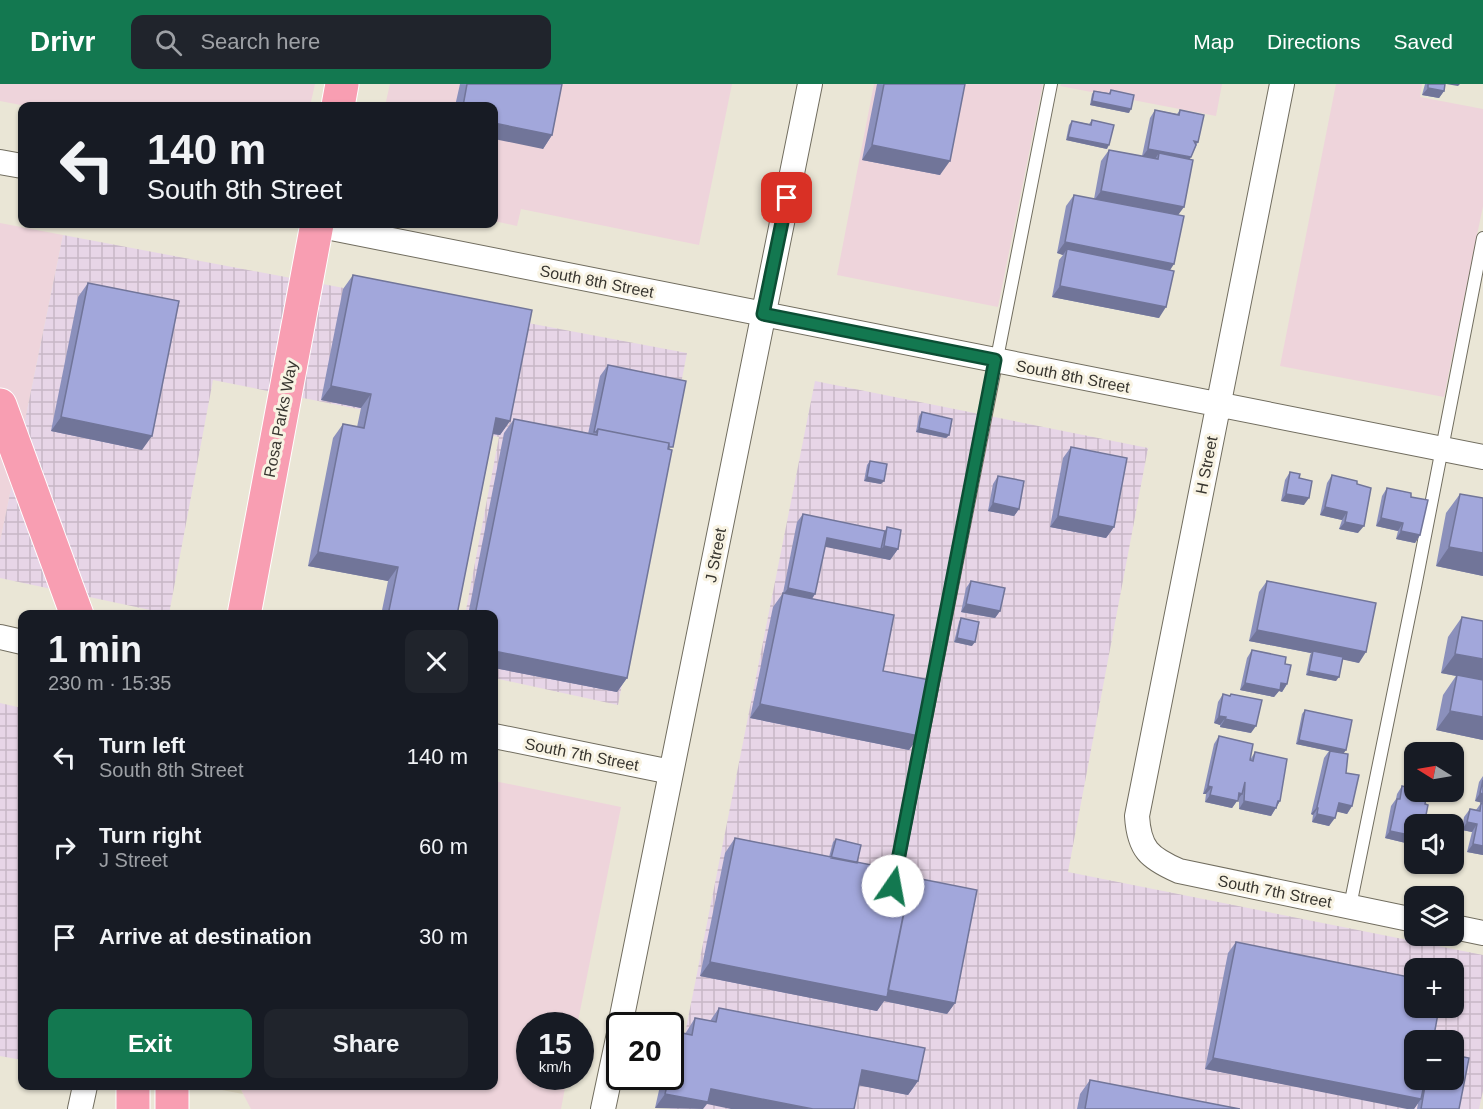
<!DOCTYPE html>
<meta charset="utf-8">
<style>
:root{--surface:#171b24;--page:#20242c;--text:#f1f3f6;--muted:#9ea1a6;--accent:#137850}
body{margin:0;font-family:Arial,sans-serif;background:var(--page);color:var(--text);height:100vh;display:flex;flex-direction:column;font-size:22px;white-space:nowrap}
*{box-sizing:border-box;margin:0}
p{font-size:20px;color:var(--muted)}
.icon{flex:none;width:33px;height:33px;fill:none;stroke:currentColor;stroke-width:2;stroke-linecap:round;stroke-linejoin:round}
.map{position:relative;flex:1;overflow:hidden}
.drawer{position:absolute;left:18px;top:526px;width:480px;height:480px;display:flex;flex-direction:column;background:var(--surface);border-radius:12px;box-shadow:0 2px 4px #0004}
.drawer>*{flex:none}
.hud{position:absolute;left:18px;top:18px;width:480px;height:126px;border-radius:12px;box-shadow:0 2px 4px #0004;background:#171b24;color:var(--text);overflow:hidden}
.needle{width:39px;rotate:281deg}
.tools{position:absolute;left:1404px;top:658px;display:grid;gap:12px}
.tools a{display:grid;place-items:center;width:60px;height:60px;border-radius:12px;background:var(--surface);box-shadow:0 2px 4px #0004;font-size:30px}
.speed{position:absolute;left:516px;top:928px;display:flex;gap:12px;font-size:30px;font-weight:700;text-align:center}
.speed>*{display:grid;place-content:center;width:78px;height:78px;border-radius:50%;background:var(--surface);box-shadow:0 2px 4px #0004;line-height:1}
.speed small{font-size:15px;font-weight:400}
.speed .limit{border:3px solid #111;border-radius:9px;background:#fff;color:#111}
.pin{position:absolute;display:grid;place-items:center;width:51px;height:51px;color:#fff;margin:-26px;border-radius:12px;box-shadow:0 3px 9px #0006}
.me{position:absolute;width:66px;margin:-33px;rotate:12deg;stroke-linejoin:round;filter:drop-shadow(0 0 4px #0008)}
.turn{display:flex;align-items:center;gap:21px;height:126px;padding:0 30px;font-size:27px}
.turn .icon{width:78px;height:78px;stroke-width:2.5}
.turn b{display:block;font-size:42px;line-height:51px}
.round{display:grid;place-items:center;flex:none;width:63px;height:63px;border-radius:12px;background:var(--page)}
.summary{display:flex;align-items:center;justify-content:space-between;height:102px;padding:0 30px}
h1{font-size:36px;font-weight:700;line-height:45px}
.cta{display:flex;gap:12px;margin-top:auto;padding:12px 30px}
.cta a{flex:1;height:69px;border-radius:12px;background:var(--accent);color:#fff;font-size:24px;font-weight:700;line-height:69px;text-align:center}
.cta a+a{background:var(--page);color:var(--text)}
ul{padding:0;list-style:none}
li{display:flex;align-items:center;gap:18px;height:90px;padding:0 30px}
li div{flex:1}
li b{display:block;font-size:22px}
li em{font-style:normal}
header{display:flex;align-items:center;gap:36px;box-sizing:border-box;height:84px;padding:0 30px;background:var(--accent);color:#fff}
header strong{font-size:28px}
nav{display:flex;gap:33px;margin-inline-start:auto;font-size:21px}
.search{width:420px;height:54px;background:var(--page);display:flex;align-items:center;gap:15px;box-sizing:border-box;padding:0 21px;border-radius:12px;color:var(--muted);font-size:22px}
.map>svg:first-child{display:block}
.commercial{fill:#eed4db}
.industrial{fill:url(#industrial-grid);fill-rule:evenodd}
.built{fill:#e2dbc4}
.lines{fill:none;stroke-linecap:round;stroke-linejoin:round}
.service-casing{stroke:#716d5f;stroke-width:14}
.minor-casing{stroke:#716d5f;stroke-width:26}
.trunk-casing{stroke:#fff;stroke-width:35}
.service{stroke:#fff;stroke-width:12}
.minor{stroke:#fff;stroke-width:24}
.trunk{stroke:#f89eb2;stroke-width:33}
.trunk-bridge-casing{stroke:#fff;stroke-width:35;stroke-linecap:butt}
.trunk-bridge{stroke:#f89eb2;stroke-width:33}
.wall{fill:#8b90bc}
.shaded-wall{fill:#717599}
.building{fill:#a2a7db;stroke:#717599;stroke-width:1.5}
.route-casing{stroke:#0c4e34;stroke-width:15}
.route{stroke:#137850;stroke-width:10}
.labels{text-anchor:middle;stroke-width:6;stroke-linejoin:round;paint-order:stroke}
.street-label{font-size:16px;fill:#383630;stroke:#f8f3e3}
</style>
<header>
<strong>Drivr</strong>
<div class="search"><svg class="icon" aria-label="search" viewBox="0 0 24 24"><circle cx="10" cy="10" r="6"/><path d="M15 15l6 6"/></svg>Search here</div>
<nav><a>Map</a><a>Directions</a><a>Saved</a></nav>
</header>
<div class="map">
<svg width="1483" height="1025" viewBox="0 0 1483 1025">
<defs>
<pattern id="industrial-grid" width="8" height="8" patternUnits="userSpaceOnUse" patternTransform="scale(1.5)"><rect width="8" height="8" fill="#e7d5e7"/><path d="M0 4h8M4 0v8" fill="none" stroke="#c7b7c6"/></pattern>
</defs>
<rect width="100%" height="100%" fill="#eae6d6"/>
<path class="commercial" d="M0,0H315L310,22H26L0,17Z
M390,0H732L699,161L521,125L517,142L494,137V22H385Z
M874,0H1043L998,223L837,191Z
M1061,0H1222L1216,32L1060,2Z
M1336,0H1422L1420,13L1483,25V122L1444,313L1280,282Z
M0,139L63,151L0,458Z
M494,697L621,723L577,942H530V993H567L561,1025H251L239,1002H494Z"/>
<path class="industrial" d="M63,151L687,269L618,621L494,594V531H465L499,353L213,296L169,530L0,494V458Z
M815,297L1148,364L1068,788L1483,871V1007L1479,1025H670ZM1414,885H1454V924H1414ZM1414,957H1454V996H1414Z
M0,619L22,624V976L0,972Z"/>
<path class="built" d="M201,1002H239L243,1010Z"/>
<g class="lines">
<defs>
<path id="service" d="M893,802L1051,0
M1350,822L1415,503L1483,154"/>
<path id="minor" d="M1282,0L1137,732C1139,765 1149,774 1179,787L1414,836
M0,78L22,82
M311,140L1483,373
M0,553L22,558
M494,652L671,688
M1454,843L1483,849
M620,942L810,0
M80,1025L85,1002
M603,1025L620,945"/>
<path id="trunk" d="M338,22L342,0
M0,321L77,531
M133,1002V1025
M172,1002V1025"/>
</defs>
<use href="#service" class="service-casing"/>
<use href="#minor" class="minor-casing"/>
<use href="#trunk" class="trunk-casing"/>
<use href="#service" class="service"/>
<use href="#minor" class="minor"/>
<use href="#trunk" class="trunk"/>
<defs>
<path id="trunk-bridge" d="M244,531L317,140"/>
</defs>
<use href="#trunk-bridge" class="trunk-bridge-casing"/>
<use href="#trunk-bridge" class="trunk-bridge"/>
</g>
<path class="wall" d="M460,0H562L552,51L543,65L494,22H455Z
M877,0H965L940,91L862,76Z
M1425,0H1445L1444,7L1439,14L1422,11Z
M1111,6L1129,29L1090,21L1092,10L1094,7L1109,9Z
M1155,26L1177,30L1180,26L1198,58L1190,75L1178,131L1170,186L1159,234L1052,213L1059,176L1063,171L1057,169L1066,122L1074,111L1094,115L1101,77L1109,66L1142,72L1150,34Z
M1092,36L1107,65L1066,56L1069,41L1072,37L1089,40Z
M353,191L510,337L500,351L493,350L457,531H381L388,497L308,482L333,354L343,340L357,343L361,324L321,316L343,205Z
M88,199L142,366L51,347L78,213Z
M608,281L671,366L627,594L617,608L494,584V531H468L504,349L514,335L588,350L600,292Z
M922,328L949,351L946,354L916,348L919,332Z
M1071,363L1114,443L1106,454L1050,443L1063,374Z
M870,377L881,400L864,397L867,381Z
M1290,388L1299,394L1304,421L1281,417L1285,396Z
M1332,391L1357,400L1358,449L1339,445L1342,436L1320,431L1327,399Z
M998,392L1019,425L1014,432L988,427L993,400Z
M1387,404L1411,413L1420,451L1415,459L1396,455L1398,447L1376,442L1382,412Z
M1460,410L1483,492L1436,482L1446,429Z
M803,430L885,447L887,443L898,465L890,476L825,462L815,510L812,515L883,587L919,652L909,666L750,634L773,523L783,509L797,438Z
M971,497L1000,527L995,534L961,528L966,504Z
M1267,497L1359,579L1343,575L1336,597L1306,591L1310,571L1311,569L1249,557L1259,508Z
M1462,533L1483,656L1436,646L1443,611L1456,592L1441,589L1448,553Z
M961,534L972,562L954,558L959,538Z
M1252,566L1285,580L1287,600L1282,608L1279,607L1274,613L1240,606L1247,574Z
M1223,610L1229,612L1231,610L1251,649L1220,643V641L1214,639L1218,618Z
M1305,626L1346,666L1343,669L1346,689L1352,722L1347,730L1337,727L1329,742L1312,738L1313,731L1311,730L1324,674L1329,667L1296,660L1302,630Z
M1219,652L1250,676L1255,668L1280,717L1271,732L1239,725V714L1232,724L1205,718L1206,710H1203L1214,660Z
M1483,692V719L1475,717L1479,698Z
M1402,702L1425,720L1414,741V761L1385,754L1391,722L1396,715L1397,710Z
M1481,719L1483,771L1467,768L1472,748L1462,746L1464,733L1470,725L1476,726Z
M735,754L829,773L833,758L836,755L857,779L911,793L955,919L947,930L884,917L877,927L700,892L725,769Z
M1236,858L1414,996H1454L1459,1025H1417L1418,1019L1414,1025L1205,985L1228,869Z
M719,924L918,997L908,1011L859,1001L707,1020L655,1024L662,993H670V958L677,948L685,950L695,934L710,937Z
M1090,996L1240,1025H1077L1080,1010Z"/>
<path class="shaded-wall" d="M1446,0H1460L1458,2Z
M1428,4L1444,7L1439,14L1422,11Z
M1092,17L1131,25L1129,29L1090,21Z
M494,39L552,51L543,65L494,55Z
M1068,53L1109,61L1107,65L1066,56Z
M872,61L950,77L940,91L862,76Z
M1148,65L1191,73L1185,81L1159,69L1155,75L1142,73Z
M1101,107L1184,123L1176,134L1093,118Z
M1065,158L1174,180L1167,191L1067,165L1063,171L1057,169Z
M1060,202L1166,223L1159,234L1052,213Z
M331,302L371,310L361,324L321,316Z
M61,333L152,352L142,366L51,347Z
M496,334L510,337L500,351L486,349Z
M919,344L949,351L946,354L916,348Z
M867,393L884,397L881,400L864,397Z
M1286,410L1309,414L1304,421L1281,417Z
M993,419L1019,425L1014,432L988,427Z
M1325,423L1347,428L1342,436L1320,431Z
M1058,432L1114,443L1106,454L1050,443Z
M1381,434L1403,439L1398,447L1376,442Z
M1345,438L1364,442L1358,449L1339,445Z
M1401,447L1420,451L1415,459L1396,455Z
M827,454L881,465L884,462L898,465L890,476L821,462Z
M1449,463L1483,469V492L1436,482Z
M318,468L398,483L388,497L308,482Z
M788,504L815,510L810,517L783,511Z
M966,520L1000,527L995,534L961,528Z
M1257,546L1366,568L1359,579L1312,569L1313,567L1311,569L1249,557Z
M957,554L975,558L972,562L954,558Z
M494,567L627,594L617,608L494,584Z
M1455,570L1483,575V597L1441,589Z
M1309,587L1339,593L1336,597L1306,591Z
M1245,599H1281L1287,600L1282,608L1279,607L1274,613L1240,606Z
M760,620L919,652L909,666L750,634Z
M1450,627L1483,633V656L1436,646Z
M1219,632L1226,633L1220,641L1214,639Z
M1225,635L1256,642L1251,649L1220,643Z
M1299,656L1346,666L1343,670L1296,660Z
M1208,702L1212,703L1206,710H1203Z
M1239,709L1242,710L1232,724L1205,718L1210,711Z
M1480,709L1483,710V719L1475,717Z
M1244,717H1280L1271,732L1239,725Z
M1339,719L1352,722L1347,730L1334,727Z
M1317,723L1318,724L1313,731L1311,730Z
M1317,730L1335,734L1329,742L1312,738Z
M1467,738L1477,740L1472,748L1462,746Z
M1390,747L1414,752V761L1385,754Z
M1473,760L1483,762V771L1467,768Z
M710,878L887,906L955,919L947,930L884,917L877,927L700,892Z
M1213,974L1421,1015L1414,1025H1407L1205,985Z
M862,986L918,997L908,1011L852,1000Z
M711,1005L813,1025H731L707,1020L703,1025L655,1024L665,1010Z"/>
<path class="building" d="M467,0H562L552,51L494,39V22H463Z
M884,0H965L950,77L872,61Z
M1428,0H1445L1444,7L1428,4Z
M1111,6L1134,11L1131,25L1092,17L1094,7L1110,10Z
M1155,26L1179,31L1180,26L1204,31L1198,58L1194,57L1196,61L1191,73L1148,65Z
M1092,36L1114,41L1109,61L1068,53L1072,37L1091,41Z
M1109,66L1158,75L1159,69L1193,76L1184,123L1101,107Z
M1074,111L1184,132L1174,180L1065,158Z
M1067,165L1174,187L1166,223L1060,202Z
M353,191L532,226L510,337L496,334L457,531H388L398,483L318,468L343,340L364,344L371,310L331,302Z
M88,199L179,217L152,352L61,333Z
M608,281L686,297L673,363H669V359L598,345L596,348H594Z
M922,328L952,335L949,351L919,344Z
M514,335L597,351L598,345L669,359L668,365L672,366L627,594L494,567V531H475Z
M1071,363L1127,374L1114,443L1058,432Z
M870,377L887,380L884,397L867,393Z
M1290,388L1300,390L1299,394L1312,397L1309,414L1286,410Z
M1332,391L1357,397V400L1371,404L1364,442L1345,438L1347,428L1325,423Z
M998,392L1024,397L1019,425L993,419Z
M1387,404L1411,409V413L1428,416L1420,451L1401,447L1403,439L1381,434Z
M1460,410L1483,414V469L1449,463Z
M803,430L885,447L881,465L827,454L815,510L788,504Z
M887,443L901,446L898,465L884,462Z
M971,497L1005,504L1000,527L966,520Z
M1267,497L1376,519L1366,568L1257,546Z
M783,509L894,531L883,587L930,596L919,652L760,620Z
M1462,533L1483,537V575L1455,570Z
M961,534L979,538L975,558L957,554Z
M1252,566L1286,573L1285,580L1291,581L1287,600L1281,599L1280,606L1245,599Z
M1313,567L1343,573L1339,593L1309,587Z
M1457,591L1483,596V633L1450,627Z
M1223,610L1230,612L1231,610L1262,616L1256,642L1225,635L1226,633L1219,632Z
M1305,626L1352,636L1346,666L1299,656Z
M1219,652L1253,660L1250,676L1253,677L1255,668L1287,675L1280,717H1278L1276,724L1244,717L1245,698L1242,710L1239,709L1238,717L1210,711L1212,703L1208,702Z
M1330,667L1348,670L1346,689L1359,691L1352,722L1339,719L1335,734L1317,730L1318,724L1317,723Z
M1483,696V710L1480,709Z
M1402,702L1414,705V708H1427L1425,720L1428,721L1424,741H1414V752L1390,747L1397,715H1400Z
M1481,719L1483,720V762L1473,760L1477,740L1467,738L1470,725L1480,727Z
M735,754L912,789L887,913L710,878Z
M836,755L861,761L857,779L831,774Z
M911,793L977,806L955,919L888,906Z
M1236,858L1414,894V924H1439L1433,957H1414V996H1425L1421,1015L1213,974Z
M719,924L925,964L918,997L862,986L854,1025H813L711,1005L708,1018L665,1010L669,993H670V984L677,948L692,951L695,934L716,938Z
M1454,971L1469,974L1459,1025H1421L1426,996H1454Z
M1090,996L1240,1025H1085Z"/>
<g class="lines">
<defs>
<path id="route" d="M787,114L763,230L995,276L893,802"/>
</defs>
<use href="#route" class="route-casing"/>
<use href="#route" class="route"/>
</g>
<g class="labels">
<g class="street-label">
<text transform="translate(597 197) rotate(11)" y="6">South 8th Street</text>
<text transform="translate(1073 292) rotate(11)" y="6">South 8th Street</text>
<text transform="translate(280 335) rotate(-79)" y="6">Rosa Parks Way</text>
<text transform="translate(1206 381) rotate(-79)" y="6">H Street</text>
<text transform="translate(715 471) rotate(-79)" y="6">J Street</text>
<text transform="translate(582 670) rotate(11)" y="6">South 7th Street</text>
<text transform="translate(1275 807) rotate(11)" y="6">South 7th Street</text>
</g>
</g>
</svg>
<div class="tools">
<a><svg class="needle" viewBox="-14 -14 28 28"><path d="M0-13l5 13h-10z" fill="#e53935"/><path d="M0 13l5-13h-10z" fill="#9ea1a6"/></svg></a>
<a><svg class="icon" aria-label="sound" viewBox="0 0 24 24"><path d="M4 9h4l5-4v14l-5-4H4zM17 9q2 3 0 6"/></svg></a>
<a><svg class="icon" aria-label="layers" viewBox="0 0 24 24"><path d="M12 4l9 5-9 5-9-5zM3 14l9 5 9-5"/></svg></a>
<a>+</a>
<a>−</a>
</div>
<div class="speed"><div>15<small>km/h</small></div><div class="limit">20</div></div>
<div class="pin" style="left:787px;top:114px;background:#d93025"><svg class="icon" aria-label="arrive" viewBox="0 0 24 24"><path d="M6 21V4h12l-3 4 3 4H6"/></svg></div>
<svg class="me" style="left:893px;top:802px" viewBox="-20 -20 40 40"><circle r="19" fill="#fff"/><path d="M0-13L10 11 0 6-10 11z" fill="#137850"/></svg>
<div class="hud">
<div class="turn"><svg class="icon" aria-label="left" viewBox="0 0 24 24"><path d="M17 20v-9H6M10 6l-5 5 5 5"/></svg><div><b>140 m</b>South 8th Street</div></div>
</div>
<section class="drawer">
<div class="summary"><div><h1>1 min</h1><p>230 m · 15:35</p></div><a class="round"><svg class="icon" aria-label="close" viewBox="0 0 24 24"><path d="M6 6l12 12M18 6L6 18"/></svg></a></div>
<ul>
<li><svg class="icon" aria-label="left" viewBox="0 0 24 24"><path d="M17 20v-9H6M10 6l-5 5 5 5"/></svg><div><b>Turn left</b><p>South 8th Street</p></div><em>140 m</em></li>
<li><svg class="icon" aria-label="right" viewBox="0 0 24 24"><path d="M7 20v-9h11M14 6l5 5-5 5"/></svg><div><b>Turn right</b><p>J Street</p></div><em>60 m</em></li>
<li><svg class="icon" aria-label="arrive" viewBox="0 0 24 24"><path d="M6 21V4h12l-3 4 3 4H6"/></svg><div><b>Arrive at destination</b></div><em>30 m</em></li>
</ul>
<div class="cta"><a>Exit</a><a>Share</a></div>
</section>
</div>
